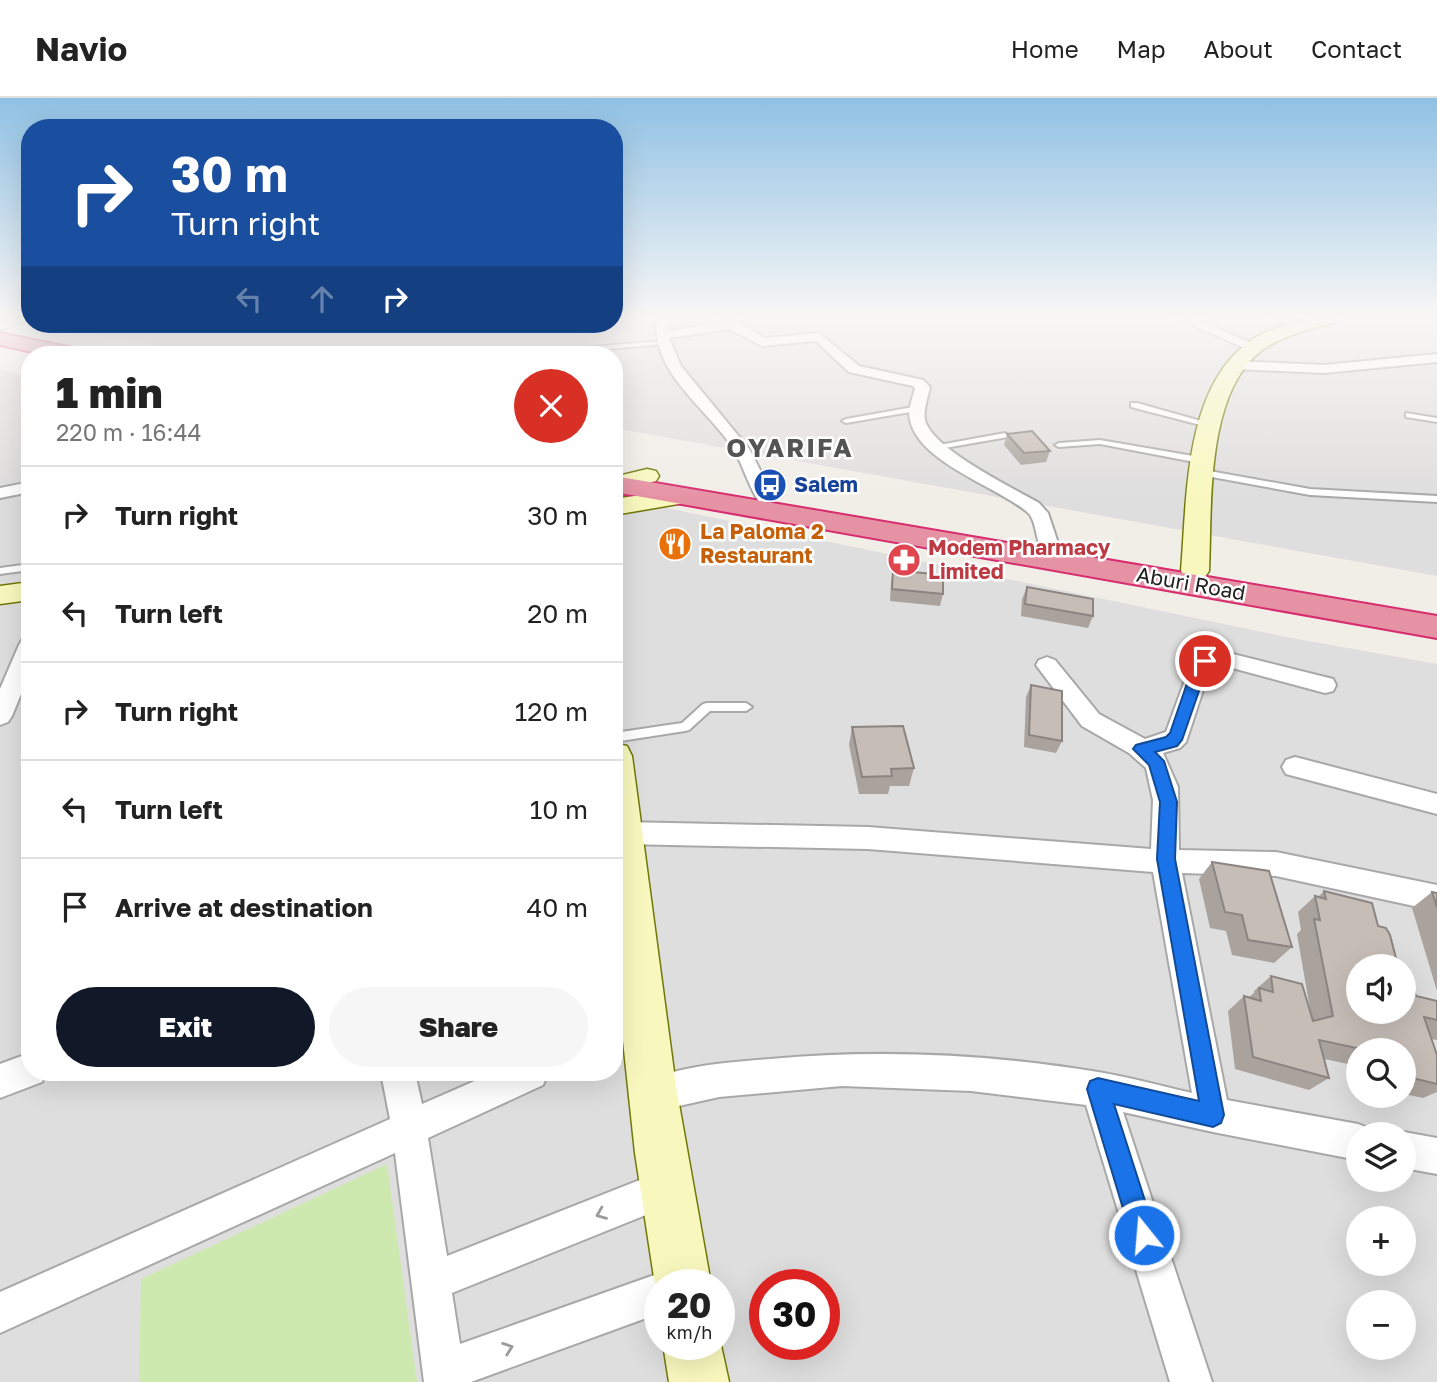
<!DOCTYPE html>
<meta charset="utf-8">
<style>
:root{--surface:#fff;--page:#f6f6f6;--text:#222;--muted:#767676;--line:#e0e0e0;--accent:#111827}
body{margin:0;font-family:"Golos Text",sans-serif;background:var(--page);color:var(--text);height:100vh;display:flex;flex-direction:column;font-size:26px;white-space:nowrap}
*{box-sizing:border-box;margin:0}
p{font-size:23px;color:var(--muted)}
.icon{flex:none;width:38px;height:38px;fill:none;stroke:currentColor;stroke-width:2;stroke-linecap:round;stroke-linejoin:round}
.map{position:relative;flex:1;overflow:hidden}
.sheet{position:absolute;left:21px;top:248px;width:602px;height:735px;display:flex;flex-direction:column;background:var(--surface);border-radius:28px;box-shadow:0 7px 28px #0002}
.sheet>*{flex:none}
.top-card{position:absolute;left:21px;top:21px;width:602px;height:214px;border-radius:28px;box-shadow:0 7px 28px #0002;background:#1a4fa0;color:#fff;overflow:hidden}
.buttons{position:absolute;left:1346px;top:856px;display:grid;gap:14px}
.buttons a{display:grid;place-items:center;width:70px;height:70px;border-radius:50%;background:var(--surface);box-shadow:0 7px 28px #0002;font-size:35px}
.speed{position:absolute;left:644px;top:1171px;display:flex;gap:14px;font-size:35px;font-weight:700;text-align:center}
.speed>*{display:grid;place-content:center;width:91px;height:91px;border-radius:50%;background:var(--surface);box-shadow:0 7px 28px #0002;line-height:1}
.speed small{font-size:18px;font-weight:400}
.speed .limit{border:10px solid #d22;background:#fff;color:#111}
.pin{position:absolute;display:grid;place-items:center;width:60px;height:60px;color:#fff;margin:-30px;border:4px solid #fff;border-radius:50%;box-shadow:0 2px 7px #0007}
.me{position:absolute;width:77px;margin:-38px;rotate:343deg;stroke-linejoin:round;filter:drop-shadow(0 0 5px #0008)}
.turn{display:flex;align-items:center;gap:24px;height:147px;padding:0 35px;font-size:32px}
.turn .icon{width:91px;height:91px;stroke-width:2.5}
.turn b{display:block;font-size:49px;line-height:60px}
.lanes{display:flex;align-items:center;height:66px;padding:0 35px;background:#0003;justify-content:center;gap:35px;direction:ltr}
.lanes .off{opacity:.35}
.round{display:grid;place-items:center;flex:none;width:74px;height:74px;border-radius:37px;background:var(--page)}
.head{display:flex;align-items:center;justify-content:space-between;height:119px;padding:0 35px}
h1{font-size:42px;font-weight:800;line-height:52px}
.action{display:flex;gap:14px;margin-top:auto;padding:14px 35px}
.action a{flex:1;height:80px;border-radius:42px;background:var(--accent);color:#fff;font-size:28px;font-weight:800;line-height:80px;text-align:center}
.action a+a{background:var(--page);color:var(--text)}
ul{padding:0;list-style:none}
li{display:flex;align-items:center;gap:21px;height:98px;padding:0 35px;border-top:2px solid var(--line)}
li div{flex:1}
li b{display:block;font-size:26px}
li em{font-style:normal}
header{display:flex;align-items:center;gap:42px;box-sizing:border-box;height:98px;padding:0 35px;background:var(--surface);border-bottom:2px solid var(--line)}
header strong{font-size:33px}
nav{display:flex;gap:38px;margin-inline-start:auto;font-size:24px}
.map>svg:first-child{display:block}
.residential{fill:#dfdede;fill-rule:evenodd}
.grass{fill:#cee9b0}
.lines{fill:none;stroke-linecap:round;stroke-linejoin:round}
.lane-casing{stroke:#a8a8a8;stroke-width:4}
.street-casing{stroke:#a8a8a8;stroke-width:4}
.secondary-casing{stroke:#717808;stroke-width:3}
.highway-casing{stroke:#d72c6e;stroke-width:4}
.lane{fill:#fff;fill-rule:evenodd}
.street{fill:#fff;fill-rule:evenodd}
.secondary{fill:#f8f8be;fill-rule:evenodd}
.highway{fill:#e692a5;fill-rule:evenodd}
.wall{fill:#aaa39d}
.building{fill:#c6bdb7;stroke:#8b8480;stroke-width:2}
.oneway{stroke:#9b9b9b}
.route{fill:#1a73e8;stroke:#114b97;stroke-width:2}
.labels{text-anchor:middle;stroke-width:5;stroke-linejoin:round;paint-order:stroke}
.far-transit-label{font-size:21px;font-weight:bold;fill:#164399;stroke:#fff;text-anchor:start}
.far-food-label{font-size:21px;font-weight:bold;fill:#c56008;stroke:#fff;text-anchor:start}
.far-health-label{font-size:21px;font-weight:bold;fill:#be3a42;stroke:#fff;text-anchor:start}
.far-street-label{font-size:21px;fill:#212121;stroke:#fff}
.far-district-label{font-size:26px;font-weight:bold;letter-spacing:2px;fill:#545454;stroke:#fff}
</style>
<header>
<strong>Navio</strong>
<nav><a>Home</a><a>Map</a><a>About</a><a>Contact</a></nav>
</header>
<div class="map">
<svg width="1437" height="1284" viewBox="0 0 1437 1284">
<rect width="100%" height="100%" fill="#f1eee8"/>
<path class="residential" d="M614,220H1437V478L614,330V257H213L39,226H614Z
M0,272L30,278V975H614V399L1281,538L1437,566V1284H0ZM1358,868H1404V914H1358ZM1358,952H1404V998H1358ZM1358,1036H1404V1082H1358ZM1358,1120H1404V1166H1358ZM660,1186H719V1246H660ZM765,1186H824V1246H765ZM1358,1204H1404V1250H1358Z"/>
<path class="grass" d="M387,1066L417,1284H139L141,1181Z"/>
<g class="lines">
<defs>
<path id="lane" d="M662,243L665,245L664,246L541,257H517L520,255Z
M1131,305H1137L1215,327L1208,329L1131,309Z
M919,308L923,310L922,312L846,325L842,323L846,321Z
M1406,315L1437,320V324L1406,319Z
M1005,335L1009,337L1008,339L939,351L935,349L939,347Z
M1100,342L1205,360L1209,363L1205,366L1100,346L1059,349L1055,347L1059,345Z
M1204,372L1310,391L1437,398V404L1310,397L1201,377V373Z
M30,466V472L0,476V470Z
M707,605H746L752,609L746,613H710L689,632L685,633L614,644V635L682,625L703,606Z"/>
<path id="street" d="M13,220L30,221L0,232V224Z
M657,220H669L668,233L722,224L719,220H732L764,240L819,235L859,268L923,282L930,289C928,299 923,312 925,322C932,351 1013,390 1039,405L1048,415L1059,448L1056,452H1042C1035,441 1037,421 1026,413C995,388 919,364 910,322C907,312 913,300 915,290L913,288L849,274L816,243L762,248L729,231L669,240L681,268L750,352L774,400L771,404H759C748,387 743,367 733,350C705,308 650,274 657,220Z
M1177,220H1193L1261,249L1254,253L1249,252Z
M1437,256V264L1324,275L1236,271L1229,267L1236,263L1324,267Z
M30,384V394L0,400V390Z
M30,540V574L12,618L8,624L0,627V591L19,547L22,542Z
M1225,554L1333,581L1336,587L1333,593L1325,595L1225,568L1210,571L1186,644L1180,650L1163,655L1178,689L1179,752L1276,754L1437,787V813L1276,778L1182,775L1227,1002L1358,1026L1371,1031L1373,1036H1358V1062L1213,1034L1123,1014L1212,1284H1170L1086,1007L971,993L842,988L719,999L652,1014L640,1009L635,997L640,985C680,968 727,964 770,961C878,951 990,956 1098,974C1129,979 1161,988 1192,995L1153,774L868,751L623,746L614,743V727L623,724L868,729L1151,751L1153,702L1146,670L1129,655L1082,628L1036,567L1039,562L1047,559L1055,562L1099,616L1145,641L1166,634L1192,563L1205,555Z
M1295,659L1437,696V716L1286,676L1282,669L1286,662Z
M30,955V975H46L42,984L0,1000V966Z
M381,975H415L422,1006L493,975H548L543,987L428,1040L447,1158L665,1072L678,1078L684,1091L678,1104L452,1195L460,1246L660,1175L666,1177L668,1172L682,1166L697,1172L703,1186H660V1215L471,1284H424L395,1055L0,1235V1194L390,1021Z
M1404,1034L1437,1040V1076L1404,1070V1036H1399Z"/>
<path id="secondary" d="M1311,220H1339L1336,224C1312,231 1282,237 1261,253C1205,296 1212,409 1209,473L1205,479L1195,481L1185,479L1181,473C1187,401 1184,294 1246,246C1265,231 1290,226 1311,220Z
M647,371L656,373L659,378L656,383L614,393V379Z
M681,391L690,394L694,399L690,404L614,417V401Z
M30,484V502L0,506V488Z
M614,645L627,648L632,658L676,989L711,1186H660V1198L655,1186L635,1055L614,858Z
M719,1238L729,1284H669L663,1246H719Z"/>
<path id="highway" d="M0,235L82,252L85,257H46L0,247Z
M614,378L1437,518V540L614,394Z"/>
</defs>
<use href="#lane" class="lane-casing"/>
<use href="#street" class="street-casing"/>
<use href="#secondary" class="secondary-casing"/>
<use href="#highway" class="highway-casing"/>
<use href="#lane" class="lane"/>
<use href="#street" class="street"/>
<use href="#secondary" class="secondary"/>
<use href="#highway" class="highway"/>
</g>
<path class="wall" d="M1007,336L1050,353L1046,364L1021,367L1004,347Z
M893,472L943,496L940,508L890,503L891,484Z
M1027,489L1093,518L1088,530L1021,518L1022,501Z
M1031,587L1062,643L1056,655L1024,649L1026,599Z
M852,629L914,670L909,688H890L888,696H859L849,647Z
M1212,764L1292,849L1274,865L1232,857L1226,833L1210,830L1199,781Z
M1324,793L1358,868L1416,898L1437,903V942L1431,941L1437,957V994L1423,1000L1404,996V952H1358V968L1324,961L1329,980L1309,992L1235,971L1228,913L1244,898L1249,899L1254,895V893L1271,878L1310,911L1297,836L1301,832L1298,814L1315,798L1318,799Z
M1432,794L1437,795V893L1412,810Z"/>
<path class="building" d="M1032,333L1050,353L1024,355L1007,336Z
M893,472L943,477V496L892,491Z
M1027,489L1093,501V518L1025,506Z
M1031,587L1062,593V643L1029,637Z
M903,628L914,670L891,671L892,678L862,679L852,629Z
M1212,764L1269,773L1292,849L1248,842L1242,817L1225,814Z
M1324,793L1372,805L1378,828L1386,830L1390,837L1398,868H1358V914H1404V889L1414,892L1416,898L1437,903V922L1424,919L1437,957V986L1404,978V952H1366L1319,942L1329,980L1253,959L1244,898L1261,903L1259,890L1273,894L1271,878L1302,886L1313,923L1333,918L1314,821L1320,822L1315,798L1326,801Z
M1432,794L1437,795V809Z"/>
<defs><path id="oneway-chevron" d="M-2-3.5L2.5 0L-2 3.5" fill="none" stroke-width="1.6" stroke-linecap="round" stroke-linejoin="round" transform="scale(1.75)"/></defs>
<g class="oneway">
<use href="#oneway-chevron" transform="translate(601 1116) rotate(158)"/>
<use href="#oneway-chevron" transform="translate(508 1250) rotate(-20)"/>
</g>
<linearGradient id="sky" x2="0" y2="1"><stop stop-color="#8fc1e4"/><stop offset="0.55" stop-color="#f9f7f5"/><stop offset="1" stop-color="#f9f7f5" stop-opacity="0"/></linearGradient>
<rect width="1437" height="399" fill="url(#sky)"/>
<path class="route" d="M1205,558L1213,563L1207,570L1182,642L1177,648L1155,654L1164,663L1177,704L1175,761L1224,1017L1221,1025L1213,1029L1114,1006L1156,1137L1153,1146L1144,1150L1135,1146L1131,1137L1087,991L1090,983L1098,980L1199,1003L1157,761L1160,704L1149,667L1133,651L1136,647L1166,639L1170,635L1193,568Z"/>
<defs>
<symbol id="bus-disc" viewBox="-11 -11 22 22"><circle r="9.5" fill="#1a4fb4" stroke="#fff"/><path d="M-5-6H5V4H4V6H2V4H-2V6H-4V4H-5ZM-3.5-4V0h7V-4ZM-3.5 1.2v1.5H-2V1.2ZM2 1.2v1.5H3.5V1.2Z" fill="#fff"/></symbol>
<symbol id="restaurant-disc" viewBox="-11 -11 22 22"><circle r="9.5" fill="#e8710a" stroke="#fff"/><path d="M-5-6h1v4h1v-4h1v4h1v-4h1v5L-1.5 .5V6h-2V.5L-5-1ZM5-6V6H3V1.5H1.5Q1.5-4 5-6Z" fill="#fff"/></symbol>
<symbol id="pharmacy-disc" viewBox="-11 -11 22 22"><circle r="9.5" fill="#e0444e" stroke="#fff"/><path d="M-2-6h4v4h4v4h-4v4h-4v-4h-4v-4h4Z" fill="#fff"/></symbol>
</defs>
<g fill-rule="evenodd">
<use href="#bus-disc" x="751" y="368" width="38" height="38"/>
<use href="#restaurant-disc" x="656" y="427" width="38" height="38"/>
<use href="#pharmacy-disc" x="885" y="443" width="38" height="38"/>
</g>
<g class="labels">
<g class="far-transit-label">
<text x="794" y="394">Salem</text>
</g>
<g class="far-food-label">
<text x="700" y="441">La Paloma 2<tspan x="700" dy="24">Restaurant</tspan></text>
</g>
<g class="far-health-label">
<text x="928" y="457">Modem Pharmacy<tspan x="928" dy="24">Limited</tspan></text>
</g>
<g class="far-street-label">
<text transform="translate(1191 486) rotate(10)" y="7">Aburi Road</text>
</g>
<g class="far-district-label">
<text x="790" y="359">OYARIFA</text>
</g>
</g>
</svg>
<div class="buttons">
<a><svg class="icon" aria-label="sound" viewBox="0 0 24 24"><path d="M4 9h4l5-4v14l-5-4H4zM17 9q2 3 0 6"/></svg></a>
<a><svg class="icon" aria-label="search" viewBox="0 0 24 24"><circle cx="10" cy="10" r="6"/><path d="M15 15l6 6"/></svg></a>
<a><svg class="icon" aria-label="layers" viewBox="0 0 24 24"><path d="M12 4l9 5-9 5-9-5zM3 14l9 5 9-5"/></svg></a>
<a>+</a>
<a>−</a>
</div>
<div class="speed"><div>20<small>km/h</small></div><div class="limit">30</div></div>
<div class="pin" style="left:1205px;top:563px;background:#d93025"><svg class="icon" aria-label="arrive" viewBox="0 0 24 24"><path d="M6 21V4h12l-3 4 3 4H6"/></svg></div>
<svg class="me" style="left:1144px;top:1137px" viewBox="-20 -20 40 40"><circle r="17" fill="#1a73e8" stroke="#fff" stroke-width="3"/><path d="M0-11L8 9 0 5-8 9z" fill="#fff"/></svg>
<div class="top-card">
<div class="turn"><svg class="icon" aria-label="right" viewBox="0 0 24 24"><path d="M7 20v-9h11M14 6l5 5-5 5"/></svg><div><b>30 m</b>Turn right</div></div>
<div class="lanes"><svg class="icon off" aria-label="left" viewBox="0 0 24 24"><path d="M17 20v-9H6M10 6l-5 5 5 5"/></svg><svg class="icon off" aria-label="ahead" viewBox="0 0 24 24"><path d="M12 20V5M6 11l6-6 6 6"/></svg><svg class="icon" aria-label="right" viewBox="0 0 24 24"><path d="M7 20v-9h11M14 6l5 5-5 5"/></svg></div>
</div>
<section class="sheet">
<div class="head"><div><h1>1 min</h1><p>220 m · 16:44</p></div><a class="round" style="background:#d93025;color:#fff"><svg class="icon" aria-label="close" viewBox="0 0 24 24"><path d="M6 6l12 12M18 6L6 18"/></svg></a></div>
<ul>
<li><svg class="icon" aria-label="right" viewBox="0 0 24 24"><path d="M7 20v-9h11M14 6l5 5-5 5"/></svg><div><b>Turn right</b></div><em>30 m</em></li>
<li><svg class="icon" aria-label="left" viewBox="0 0 24 24"><path d="M17 20v-9H6M10 6l-5 5 5 5"/></svg><div><b>Turn left</b></div><em>20 m</em></li>
<li><svg class="icon" aria-label="right" viewBox="0 0 24 24"><path d="M7 20v-9h11M14 6l5 5-5 5"/></svg><div><b>Turn right</b></div><em>120 m</em></li>
<li><svg class="icon" aria-label="left" viewBox="0 0 24 24"><path d="M17 20v-9H6M10 6l-5 5 5 5"/></svg><div><b>Turn left</b></div><em>10 m</em></li>
<li><svg class="icon" aria-label="arrive" viewBox="0 0 24 24"><path d="M6 21V4h12l-3 4 3 4H6"/></svg><div><b>Arrive at destination</b></div><em>40 m</em></li>
</ul>
<div class="action"><a>Exit</a><a>Share</a></div>
</section>
</div>
